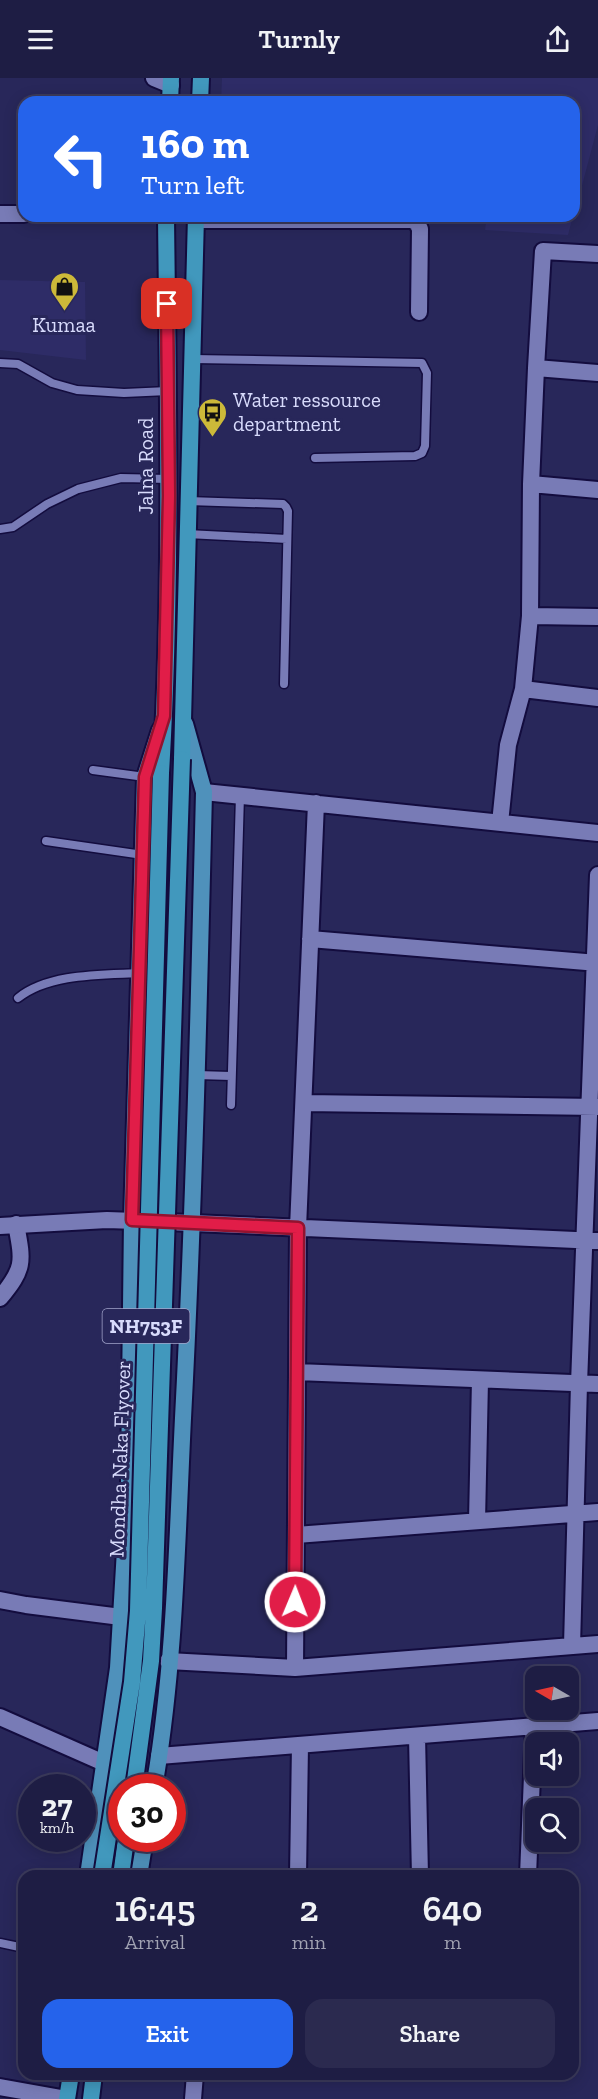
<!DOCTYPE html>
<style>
:root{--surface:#1e1d44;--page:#2b2a4f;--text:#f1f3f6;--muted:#a1a2b2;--line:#3c3b5d;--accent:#2563eb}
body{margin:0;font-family:"Zilla Slab",serif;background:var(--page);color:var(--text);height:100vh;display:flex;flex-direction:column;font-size:22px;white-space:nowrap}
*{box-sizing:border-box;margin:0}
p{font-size:20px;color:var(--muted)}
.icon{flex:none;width:33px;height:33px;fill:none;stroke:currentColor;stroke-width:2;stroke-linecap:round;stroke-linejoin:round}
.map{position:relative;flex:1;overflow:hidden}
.drawer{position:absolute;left:18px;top:1792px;width:561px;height:210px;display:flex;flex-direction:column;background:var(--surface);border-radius:18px;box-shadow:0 3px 15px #0003,0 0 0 2px var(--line)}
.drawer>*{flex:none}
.guide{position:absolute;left:18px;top:18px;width:562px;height:126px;border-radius:18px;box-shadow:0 3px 15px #0003,0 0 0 2px var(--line);background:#2563eb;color:#fff;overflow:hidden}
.needle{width:39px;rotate:279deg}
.buttons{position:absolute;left:525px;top:1588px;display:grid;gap:12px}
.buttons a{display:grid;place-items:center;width:54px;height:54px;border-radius:12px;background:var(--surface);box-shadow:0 3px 15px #0003,0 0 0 2px var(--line);font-size:30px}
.speed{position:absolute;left:18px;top:1696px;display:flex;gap:12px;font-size:30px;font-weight:700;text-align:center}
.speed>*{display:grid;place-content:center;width:78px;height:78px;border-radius:50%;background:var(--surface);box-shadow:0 3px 15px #0003,0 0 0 2px var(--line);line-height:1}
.speed small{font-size:15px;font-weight:400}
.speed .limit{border:9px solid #d22;background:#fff;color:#111}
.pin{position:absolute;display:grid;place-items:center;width:51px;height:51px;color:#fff;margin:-26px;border-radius:12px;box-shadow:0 3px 9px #0006}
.me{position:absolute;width:66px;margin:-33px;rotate:1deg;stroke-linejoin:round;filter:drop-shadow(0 0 4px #0008)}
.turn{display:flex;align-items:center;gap:21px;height:126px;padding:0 24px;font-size:27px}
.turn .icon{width:78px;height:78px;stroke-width:2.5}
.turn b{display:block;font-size:42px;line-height:51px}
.eta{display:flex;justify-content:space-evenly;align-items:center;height:102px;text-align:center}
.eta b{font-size:36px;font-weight:600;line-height:42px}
.action{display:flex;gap:12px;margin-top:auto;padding:12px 24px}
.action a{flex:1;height:69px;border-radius:18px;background:var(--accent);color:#fff;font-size:24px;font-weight:600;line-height:69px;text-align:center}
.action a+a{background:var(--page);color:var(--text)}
header{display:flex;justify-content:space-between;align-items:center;height:78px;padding:0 24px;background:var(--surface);font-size:27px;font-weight:600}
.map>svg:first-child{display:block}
.built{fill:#2e2c67}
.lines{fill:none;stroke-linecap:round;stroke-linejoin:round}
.service-casing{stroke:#130c3e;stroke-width:11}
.minor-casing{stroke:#130c3e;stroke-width:20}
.tertiary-casing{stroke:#130c3e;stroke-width:20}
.primary-casing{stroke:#130c3e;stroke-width:20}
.trunk-casing{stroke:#130c3e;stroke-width:20}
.service{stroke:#787bb6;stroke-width:8}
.minor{stroke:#787bb6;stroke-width:16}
.tertiary{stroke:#787bb6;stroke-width:16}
.primary{stroke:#4f91bb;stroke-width:16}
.trunk{stroke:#4198bd;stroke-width:16}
.trunk-bridge-casing{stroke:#130c3e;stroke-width:20;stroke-linecap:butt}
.trunk-bridge{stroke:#4198bd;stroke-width:16}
.route-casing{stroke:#92132f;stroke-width:15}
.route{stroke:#e11d48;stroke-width:10}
.labels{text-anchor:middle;stroke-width:6;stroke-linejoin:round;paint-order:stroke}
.shield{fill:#28275a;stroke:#a3a5cb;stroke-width:1.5}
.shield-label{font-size:20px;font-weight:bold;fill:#d8dbfc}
.poi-label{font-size:21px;fill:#d8dbfc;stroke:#28275a}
.street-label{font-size:21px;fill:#d8dbfc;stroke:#28275a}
</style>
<header><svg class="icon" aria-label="menu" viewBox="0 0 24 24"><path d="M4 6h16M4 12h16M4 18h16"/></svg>Turnly<svg class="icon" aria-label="share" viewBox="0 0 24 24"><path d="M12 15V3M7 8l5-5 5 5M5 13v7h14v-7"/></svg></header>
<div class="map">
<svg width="598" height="2021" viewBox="0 0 598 2021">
<rect width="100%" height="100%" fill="#28275a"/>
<path class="built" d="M222,0H598V47L575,134L574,24H221Z
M487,138H573L568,157L485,152Z
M0,202L85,204L86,282L0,272Z"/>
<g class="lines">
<defs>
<path id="service" d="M193,281L422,285L427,295L425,368L422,375L415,378L315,380
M0,285L18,286L52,305L77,312L124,315L168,313
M188,423L283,426L286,429L288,433L284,606
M0,451L13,449L47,426L78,411L121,400L169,401
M187,456L287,461
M93,692L145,699
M46,763L143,777
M18,920C49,895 102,897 140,895
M197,997L231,998
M231,1027L240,717
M0,1865L24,1870"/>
<path id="minor" d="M154,0L171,7
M0,136H24
M196,142H412L417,145L420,151L419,234
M536,290L598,295
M531,406L598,412
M530,538L598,539
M523,611L598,620
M204,714L598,755
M500,745L508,667L523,611L530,538L531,406L536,290L543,173L598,176
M310,861L598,885
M304,1025L598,1029
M193,1145L598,1163
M0,1220C25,1190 23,1184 16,1146
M297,1294L598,1306
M477,1443L480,1302
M296,1457L598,1434
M0,1522L26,1527L121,1539
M572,1568L579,1306L598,797
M168,1583L295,1590L598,1566
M295,1590L298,1150L316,725
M0,1639L104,1685
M417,1658L420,1798
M159,1678L598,1643
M298,1798L300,1667
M528,1798L534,1647
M0,2009L67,2021
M193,2021L195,1996"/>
<path id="tertiary" d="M0,1148L107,1142L193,1145"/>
<path id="primary" d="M154,1710C175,1588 177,1463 183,1340C194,1131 199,923 204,714L185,646
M88,1798L118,1590L129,1404L132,1142L145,699L160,652
M139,1798L145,1761"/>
<path id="trunk" d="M170,24L171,0
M200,24L201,0
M182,681L196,138
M161,695C172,509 168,323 166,138
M121,1798L126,1761
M67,2021L71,1996
M91,2021L94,1996"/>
</defs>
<use href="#service" class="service-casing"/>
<use href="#minor" class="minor-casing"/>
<use href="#tertiary" class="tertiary-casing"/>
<use href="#primary" class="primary-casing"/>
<use href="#trunk" class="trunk-casing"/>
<use href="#service" class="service"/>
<use href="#minor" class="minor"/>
<use href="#tertiary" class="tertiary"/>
<use href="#primary" class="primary"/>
<use href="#trunk" class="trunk"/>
<defs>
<path id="trunk-bridge" d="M134,1710L151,1583L154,1530L182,681
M102,1798L132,1604L138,1533L161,695"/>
</defs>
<use href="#trunk-bridge" class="trunk-bridge-casing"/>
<use href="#trunk-bridge" class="trunk-bridge"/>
</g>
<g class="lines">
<defs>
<path id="route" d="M167,226L169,418L164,638L145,699L132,1142L298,1150L295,1524"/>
</defs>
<use href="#route" class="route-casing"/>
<use href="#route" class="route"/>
</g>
<defs>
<symbol id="shop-pin" viewBox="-11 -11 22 30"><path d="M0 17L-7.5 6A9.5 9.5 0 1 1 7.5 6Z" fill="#ccb939" stroke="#28275a"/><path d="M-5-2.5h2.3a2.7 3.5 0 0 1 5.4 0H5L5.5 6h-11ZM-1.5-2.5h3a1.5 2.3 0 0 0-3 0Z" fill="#111"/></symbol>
<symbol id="bus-pin" viewBox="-11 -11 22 30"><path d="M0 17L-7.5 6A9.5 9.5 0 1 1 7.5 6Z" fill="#ccb939" stroke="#28275a"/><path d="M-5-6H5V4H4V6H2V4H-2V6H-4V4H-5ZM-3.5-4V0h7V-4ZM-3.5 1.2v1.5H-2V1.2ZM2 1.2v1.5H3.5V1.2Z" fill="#111"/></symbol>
</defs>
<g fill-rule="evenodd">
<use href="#shop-pin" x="48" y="192" width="33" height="45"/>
<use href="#bus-pin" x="196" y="318" width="33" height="45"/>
</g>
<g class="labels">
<rect class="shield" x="102.5" y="1231" width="87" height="34" rx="4.5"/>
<g class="shield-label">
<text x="146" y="1255">NH753F</text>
</g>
<g class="poi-label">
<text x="64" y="254">Kumaa</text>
<text x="233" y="329" text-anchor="start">Water ressource<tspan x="233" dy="24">department</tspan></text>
</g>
<g class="street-label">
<text transform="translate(146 388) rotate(-90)" y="7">Jalna Road</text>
<text transform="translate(120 1381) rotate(-88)" y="7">Mondha Naka Flyover</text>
</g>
</g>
</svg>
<div class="buttons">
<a><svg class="needle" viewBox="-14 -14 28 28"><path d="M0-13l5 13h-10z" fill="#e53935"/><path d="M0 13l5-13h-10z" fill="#a1a2b2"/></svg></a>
<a><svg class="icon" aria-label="sound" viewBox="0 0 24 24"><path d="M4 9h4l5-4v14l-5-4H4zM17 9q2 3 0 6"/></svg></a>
<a><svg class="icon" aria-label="search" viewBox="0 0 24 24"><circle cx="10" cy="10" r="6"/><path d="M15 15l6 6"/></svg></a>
</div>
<div class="speed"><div>27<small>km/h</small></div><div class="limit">30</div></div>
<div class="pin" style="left:167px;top:226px;background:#d93025"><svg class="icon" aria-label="arrive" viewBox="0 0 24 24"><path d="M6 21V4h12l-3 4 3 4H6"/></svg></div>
<svg class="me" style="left:295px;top:1524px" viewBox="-20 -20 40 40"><circle r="17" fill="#e11d48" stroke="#fff" stroke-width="3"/><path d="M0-11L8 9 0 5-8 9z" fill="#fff"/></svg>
<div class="guide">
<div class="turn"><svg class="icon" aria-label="left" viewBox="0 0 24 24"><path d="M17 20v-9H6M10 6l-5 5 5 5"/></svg><div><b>160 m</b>Turn left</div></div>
</div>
<section class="drawer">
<div class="eta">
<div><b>16:45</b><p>Arrival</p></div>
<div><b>2</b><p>min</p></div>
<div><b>640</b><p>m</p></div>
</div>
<div class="action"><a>Exit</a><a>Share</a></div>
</section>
</div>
